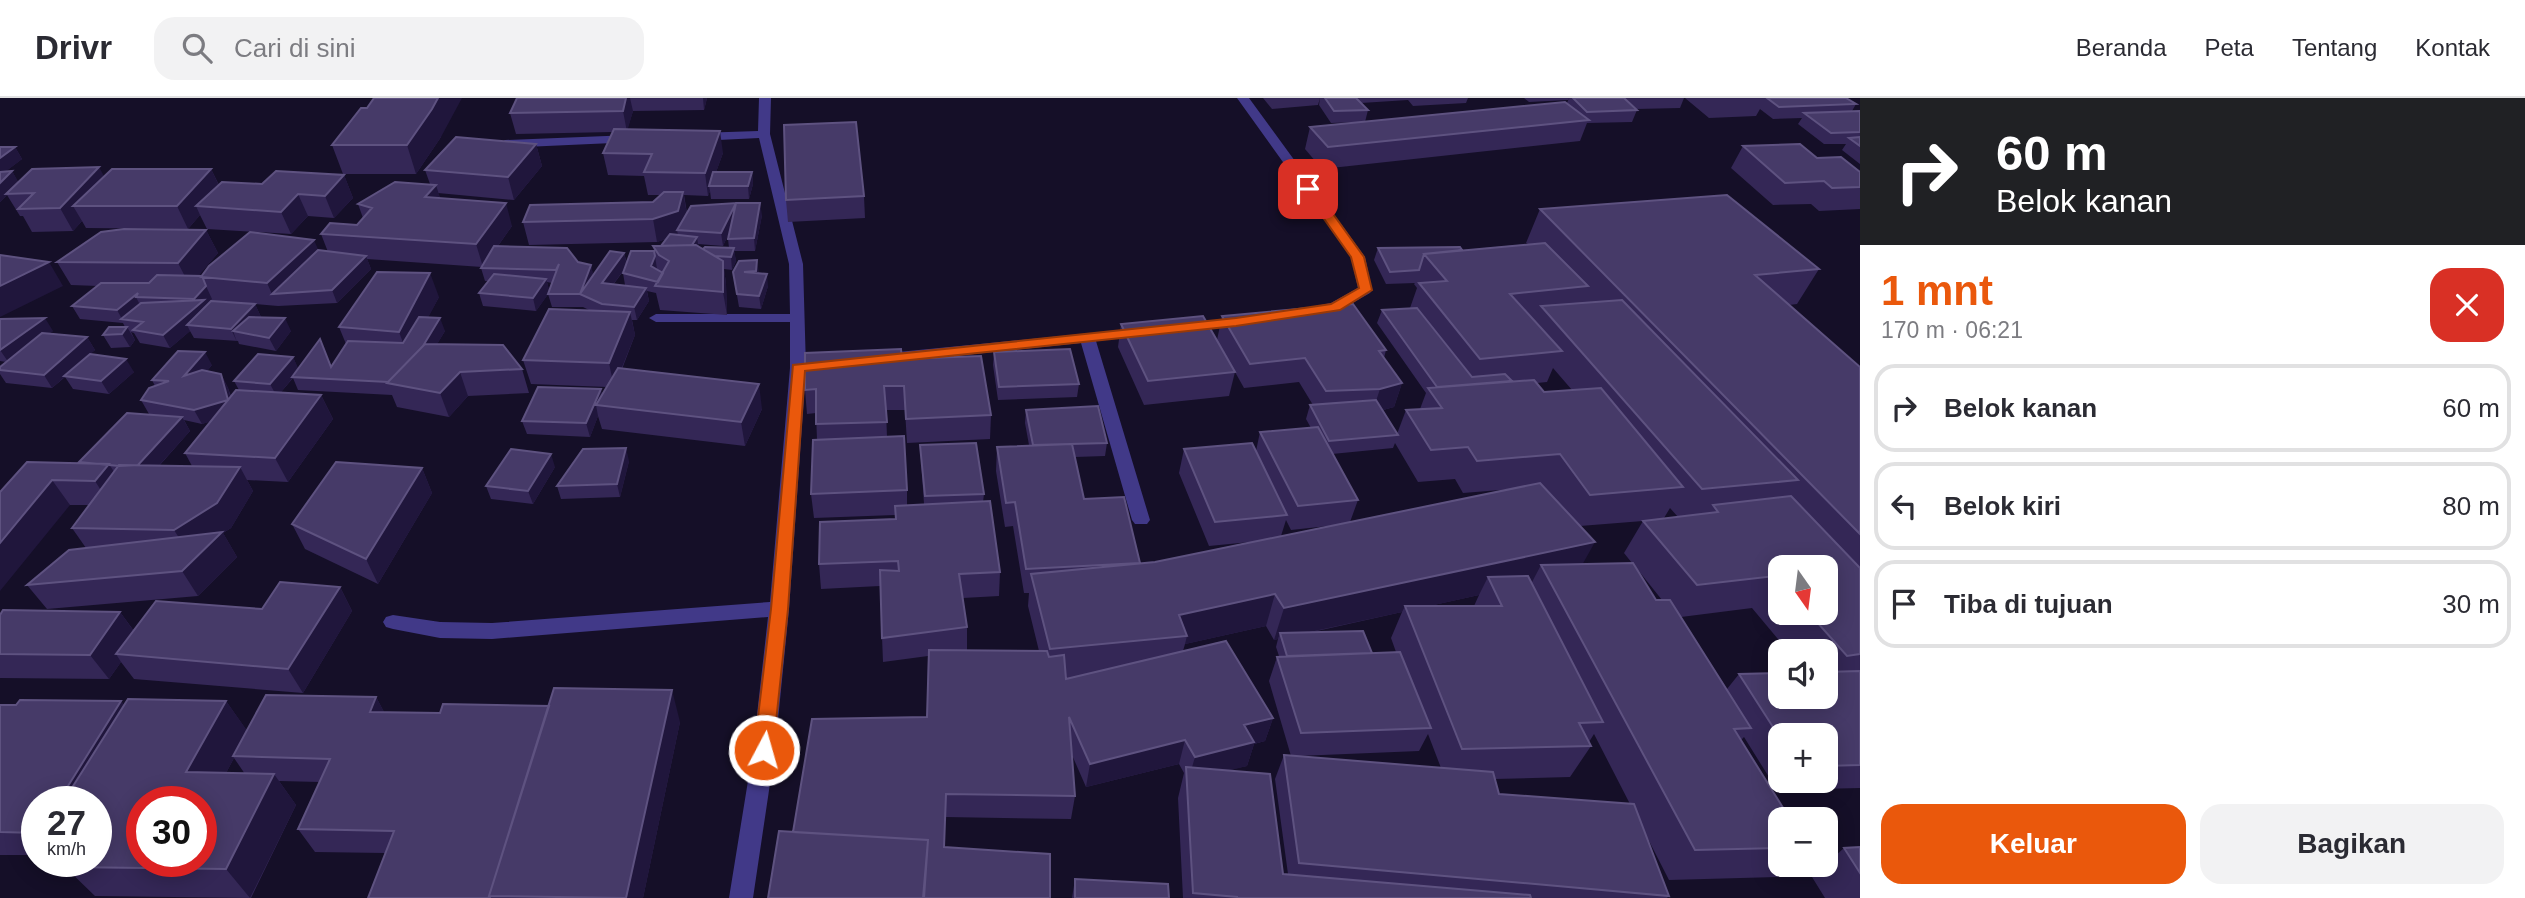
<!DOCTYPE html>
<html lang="id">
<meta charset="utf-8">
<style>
:root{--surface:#fff;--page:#f2f2f3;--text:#2b2b33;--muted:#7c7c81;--line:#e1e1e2;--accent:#ea580c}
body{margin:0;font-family:Helvetica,sans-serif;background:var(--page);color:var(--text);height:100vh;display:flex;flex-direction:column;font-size:26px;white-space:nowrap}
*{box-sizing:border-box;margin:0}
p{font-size:23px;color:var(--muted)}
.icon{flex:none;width:38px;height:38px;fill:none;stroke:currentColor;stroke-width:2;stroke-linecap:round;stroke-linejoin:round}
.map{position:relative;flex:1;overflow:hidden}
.drawer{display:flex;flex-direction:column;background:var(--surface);width:665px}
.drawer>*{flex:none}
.banner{background:#202124;color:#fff;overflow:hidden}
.needle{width:46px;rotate:166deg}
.fabs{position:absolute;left:1768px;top:457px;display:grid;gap:14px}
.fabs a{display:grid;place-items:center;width:70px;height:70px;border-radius:14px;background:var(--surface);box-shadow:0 4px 18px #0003;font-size:35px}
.speed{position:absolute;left:21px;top:688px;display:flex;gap:14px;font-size:35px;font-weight:700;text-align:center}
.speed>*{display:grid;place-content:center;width:91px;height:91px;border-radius:50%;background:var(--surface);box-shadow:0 4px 18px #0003;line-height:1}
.speed small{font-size:18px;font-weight:400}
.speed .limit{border:10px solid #d22;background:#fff;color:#111}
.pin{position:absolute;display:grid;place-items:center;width:60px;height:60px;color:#fff;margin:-30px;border-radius:14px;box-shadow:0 4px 10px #0006}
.me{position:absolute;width:77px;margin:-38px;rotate:6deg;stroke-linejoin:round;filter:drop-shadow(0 0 5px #0008)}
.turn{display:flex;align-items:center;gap:24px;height:147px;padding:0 21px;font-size:32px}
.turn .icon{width:91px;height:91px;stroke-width:2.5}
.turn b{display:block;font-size:49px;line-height:60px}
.round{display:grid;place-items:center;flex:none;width:74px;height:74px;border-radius:21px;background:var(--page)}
.overview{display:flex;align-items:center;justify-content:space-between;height:119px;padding:0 21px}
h1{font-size:42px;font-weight:700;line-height:52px;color:var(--accent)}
.primary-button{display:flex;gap:14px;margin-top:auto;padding:14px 21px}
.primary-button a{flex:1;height:80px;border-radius:21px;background:var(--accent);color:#fff;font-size:28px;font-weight:700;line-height:80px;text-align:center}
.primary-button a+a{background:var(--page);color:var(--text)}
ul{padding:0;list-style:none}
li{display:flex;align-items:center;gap:21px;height:88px;margin:0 14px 10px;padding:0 7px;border:4px solid var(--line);border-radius:21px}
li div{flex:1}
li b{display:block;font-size:26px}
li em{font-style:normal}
header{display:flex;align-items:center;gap:42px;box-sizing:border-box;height:98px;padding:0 35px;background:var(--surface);border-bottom:2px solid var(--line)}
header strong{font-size:33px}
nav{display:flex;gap:38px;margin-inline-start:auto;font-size:24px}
.search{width:490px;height:63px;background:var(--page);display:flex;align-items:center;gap:18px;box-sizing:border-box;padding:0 24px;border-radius:21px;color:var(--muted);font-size:26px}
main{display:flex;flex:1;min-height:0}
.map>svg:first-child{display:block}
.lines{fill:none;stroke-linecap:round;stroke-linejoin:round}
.minor{fill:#413988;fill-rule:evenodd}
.wall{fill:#342756;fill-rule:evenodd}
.shaded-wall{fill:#20163c}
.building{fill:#463a68;stroke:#5e5280;stroke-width:2;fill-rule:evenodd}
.route{fill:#ea580c;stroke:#983908;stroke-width:2}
</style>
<header>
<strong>Drivr</strong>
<div class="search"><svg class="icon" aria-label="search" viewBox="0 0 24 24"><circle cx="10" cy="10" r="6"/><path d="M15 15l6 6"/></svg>Cari di sini</div>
<nav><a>Beranda</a><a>Peta</a><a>Tentang</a><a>Kontak</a></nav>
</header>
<main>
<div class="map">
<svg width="1860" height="800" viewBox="0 0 1860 800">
<rect width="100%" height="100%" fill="#150f28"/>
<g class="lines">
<path class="minor" d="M759,0H771L770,36L803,166L806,270L789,511L775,652L753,800H729L753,652L768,519L492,541L440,540L393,531L386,529L383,524L386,519L393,517L440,524L492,525L770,504L790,270V224H656L649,220L656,216H790L789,166L759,40L698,43L692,39L698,35L758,33Z
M1237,0H1249L1365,159L1372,192L1370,195L1340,212L1316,216L1309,212L1311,209L1331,205L1358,190L1351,159Z
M631,37L635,38V44L505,50L499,46L505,42Z
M1244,219L1249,220L1251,223L1249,226L1185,233L1178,229L1185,225Z
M1143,230L1148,231L1150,234L1148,237L1096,243L1150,422L1147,426H1135L1132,422L1081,245L878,266L870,261L878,256Z"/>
</g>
<path class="wall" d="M517,0H707L704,12L633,13L627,32L723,55L716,74H752L753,86L749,101H711L710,93L708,98L684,97L687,115L762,117L755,153H734L736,163L732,172L724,171L726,186L727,217L660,212L656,195L647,193L649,203L637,222H632L635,237L622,271L762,311L745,348L602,331L598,318L590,339L527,336L522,323L602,296L607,289L531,286L523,262L591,213L583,209H552L548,196L536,213L483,208L479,195L489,183H485L481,170L482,169L367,161L371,171L337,205L278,208L255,206L261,219L291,233L276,253L239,246L238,243L194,240L190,233L170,250L140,245L134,235L131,234L135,242L130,249L111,250L103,237L125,229L123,225L80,221L72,208L98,188L71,187L57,164L206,132L218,155L198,178H202L318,152L328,154L321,136L357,127L363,120L358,106L430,86L425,72L536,46L542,68L514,102L438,95L440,100L512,128L498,148L591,167L593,178L624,155L627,165L654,153L653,148H661L666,141L657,144L529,147L523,124L653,104L661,97H648L644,78L608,77L603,55L613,34L516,36L510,15ZM729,135L728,141L729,150L703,151L699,149L698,146L723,148ZM624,172L623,175L625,187L630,188L613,187ZM547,184L552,185L549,193Z
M1263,0H1320L1318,7L1272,11Z
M1320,0H1468L1466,5L1413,8L1408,2L1361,5L1368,12L1365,24L1567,5L1569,0H1684L1680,10L1636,11L1637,12L1632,24L1587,25L1580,43L1322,71L1305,51L1310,29L1360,24L1331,25L1319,7Z
M1524,0H1569L1568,2L1529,4Z
M1685,0H1846L1856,6L1852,13H1860V66L1842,52L1846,46H1824L1798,26L1802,20L1773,21L1760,11L1756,18L1709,20Z
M367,10L441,39L416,76H343L332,47Z
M1743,48L1817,60L1860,74V111L1819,113L1811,106L1773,107L1731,70Z
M0,49H15L22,61L6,73H12L18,84L211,71L219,87L262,86L344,77L353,100L334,120L308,118L291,136L207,131L200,117L188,131L86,130L82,123L73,133L32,134L23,118H20L7,97L0,104Z
M864,98L865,120L788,124L786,102Z
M1540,111L1819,171L1797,206L1789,207L1860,269V690L1777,692L1744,639L1741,642L1780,721V766H1790L1777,779L1669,782L1647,739L1669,798L1667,800H1183L1178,700L1184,675L1179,666L1086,689L1072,657L1075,698L1071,721L945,719L944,749L1050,800L793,734L927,619L928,558L883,564L880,488L821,491L819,466L896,421L895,417L814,420L811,396L817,342L816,315L807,316L805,292L902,261L991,317L990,341L907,345L905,312H886L887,339L907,392V407L924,406L920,347L984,396L983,404L1000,474L999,498L963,500L967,529V552L1039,553L1028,508L1029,495H1024L1013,428L1005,429L996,373L997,349L1029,347L1025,325L1026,312L1107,345L1105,358L1075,359L1084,401L1140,465L1155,464L1250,444L1209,448L1179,375L1184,351L1256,353L1260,334L1311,330L1306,321L1310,307H1313L1299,284L1244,290L1217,242L1222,218L1386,252L1384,260L1402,285L1394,309L1383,312L1397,336L1406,312L1420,311L1426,295L1377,225L1382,212L1410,210L1417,190L1414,186L1415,185L1386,186L1374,162L1378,150L1462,152L1528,146L1526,145ZM1553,270L1572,292L1544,294L1537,285L1547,284ZM1395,345L1418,384L1455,381L1463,395L1513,391L1350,424L1358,402L1332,356L1393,350ZM1670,410L1678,419L1664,420ZM1286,422L1291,432L1328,428L1281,438ZM1643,423L1624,455L1632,465L1583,466L1580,428ZM1634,467L1662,502H1656ZM1780,469L1825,514H1780ZM1479,497L1474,508H1429ZM1752,510L1788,553H1825V598L1739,576L1727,591L1681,519ZM1402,514L1391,540L1396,554L1372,555L1308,535ZM1266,528L1274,542L1278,541L1276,549L1279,558L1277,559L1269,583L1291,658L1284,657L1275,681L1288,776H1283L1228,672L1247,668L1254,646L1265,643L1273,620L1183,553L1185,546ZM1428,636L1441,670L1298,658L1419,653ZM1594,636L1630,706L1499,696L1494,681L1570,679L1591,648L1589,644ZM1780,637H1825V682H1780Z
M733,174L759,175L768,188L761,211L739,209Z
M439,199L428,219L445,233L437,246L522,271L529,295L468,298L449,319L397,309L392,297L298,292L293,280L281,294L321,297L333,321L288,384L247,382L253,393L231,430L223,435L237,459L198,498L47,511L27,487L86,450L72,430L89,407H70L0,394L80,365L79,364L157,317L149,316L141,302L155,288L152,282L212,267L207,273L221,276L228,290L231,298L239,292L234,283L293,259L298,271L331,268L346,246L339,229ZM184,322L202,326L211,323L185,355L192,368H159L190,333Z
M0,221L53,233L49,235L87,239L95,252L90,256L134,274L109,296L73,291L65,279L52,290L6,285L0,276V269L6,264L0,263Z
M1121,226L1235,274L1229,298L1144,307L1118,249Z
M994,254L1079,286L1077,299L998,302L993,267Z
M629,363L620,399L561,401L557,388Z
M555,369L533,406L491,401L486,388Z
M422,370L432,395L378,486L305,451L292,426Z
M340,489L352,513L303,595L134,581L121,564L109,581L0,580V517L120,514L134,533L262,511Z
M376,599L384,614L680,624L643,800H368L385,755L315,754L298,731L320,684L279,683L296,707L251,800L95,798L65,769L96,763V704H37V757H0V607L121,603L124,607L226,603L247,633ZM234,660L245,676L226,675Z
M1860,749V800H1825L1812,779L1844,750Z
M1075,781V800H1072Z"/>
<path class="shaded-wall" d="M438,0H462L441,39L416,76L407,47Z
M626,0H630L633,13L627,34L623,13Z
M703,0H707L704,12Z
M720,33L723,55L711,88H709L710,93L708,98L705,75Z
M536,46L542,68L514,102L508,79Z
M15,49L22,61L0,78V60Z
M99,69L111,91L73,108L82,123L73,133L60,110Z
M211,71L222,94L196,108L200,117L188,131L177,108Z
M12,73L19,85L6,96L7,97L0,104V85Z
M752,74L753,86L749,101L748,88Z
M344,77L353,100L334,120L325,98Z
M436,87L443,109L425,99Z
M683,94L687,116L677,132L678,137L657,144L653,121Z
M298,96L308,118L291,136L281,114Z
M506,105L512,128L483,169L476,146Z
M736,105L737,117L723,148L721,135Z
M760,105L762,117L755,153L754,140Z
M206,132L218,155L190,188L178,165Z
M697,139L699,152L685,157Z
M314,142L324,165L272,196L267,185Z
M734,150L736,163L732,172L731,159Z
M624,155L627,167L605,198L602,185Z
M366,158L371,171L337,205L332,192Z
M655,158L657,171L654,181L651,168Z
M757,162L759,175L744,174Z
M723,163L726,186L727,217L723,194Z
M49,164L63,188L0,219V188Z
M591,167L594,180L580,196Z
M430,175L439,199L408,258L399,234Z
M767,176L768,188L761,211L759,198Z
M546,181L550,194L536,213L533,200Z
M206,188L212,201L187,227L190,233L170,250L163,237L198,208L194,201Z
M646,190L649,203L637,222L634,209Z
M138,195L136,199L142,211L122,221L117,212Z
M255,206L261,219L233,233L237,244L231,231Z
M630,214L635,237L614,289L609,265Z
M45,220L53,233L9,265L0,252Z
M285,220L291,233L276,253L269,240Z
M440,220L445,233L414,285L396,284Z
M127,229L135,242L130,249L122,236Z
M87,239L95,252L52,290L44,277Z
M205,254L212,267L192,291L184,278Z
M293,259L299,272L277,299L270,286Z
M126,261L134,274L109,296L101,283Z
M460,274L468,298L449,319L440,295Z
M221,276L228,290L235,316L202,326L194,312Z
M1402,285L1394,309L1372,315L1380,291Z
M759,286L762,311L745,348L741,324Z
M601,291L604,304L596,307L598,318L590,339L586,325Z
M321,297L333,321L288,384L275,360Z
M182,319L190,333L145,383L136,369Z
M626,350L629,363L620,399L617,386Z
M551,356L555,369L533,406L528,393Z
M109,366L125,391L111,408L95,383Z
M240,369L253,393L231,430L223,435L237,459L198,498L182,473L190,457L174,432Z
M422,370L432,395L378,486L366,461Z
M52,382L70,407L0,493V445Z
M1595,444L1577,476L1541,467L1531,486L1488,479L1479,497L1407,513L1405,508L1402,514L1282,540L1280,535L1278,541L1274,542L1284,510Z
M340,489L352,513L303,595L288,571Z
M1275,496L1266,528L1185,546L1187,538L1179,517Z
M120,514L138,539L116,556L121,564L109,581L90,557Z
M672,592L680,624L643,800H626Z
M376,599L389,623L370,614Z
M121,603L140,627L94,704H58Z
M226,603L248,634L233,658L234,660L210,705L186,674Z
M1273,620L1265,643L1254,646L1247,668L1188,683L1195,659L1244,627Z
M1185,642L1179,666L1086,689L1090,666Z
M274,676L296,707L250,800L226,771Z"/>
<path class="building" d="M374,0H438L432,11L407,47H332L361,10H367Z
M517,0H626L623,13L510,15Z
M1325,0H1356L1368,12L1334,13Z
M1573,0H1624L1637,12L1587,14Z
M1767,0H1846L1856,6L1779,9Z
M1565,4L1589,22L1328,49L1310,29Z
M1860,13V34L1831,35L1804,15Z
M856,24L864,98L786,102L784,27Z
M614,31L720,33L705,75L644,74L652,56L603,55Z
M456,39L536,46L508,79L425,72Z
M1860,39V48L1849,40Z
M1800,46L1817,60L1841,59L1860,74V89L1832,90L1824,83L1785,85L1743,48Z
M0,49H15L0,60Z
M99,69L60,110L18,111L34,95L6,96L32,71Z
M112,71H211L177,108H73Z
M12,73L0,85V74Z
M276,73L344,77L325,98L298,96L281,114L196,108L222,84L262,86Z
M713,74H752L748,88H709Z
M395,84L436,87L425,99L506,105L476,146L321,136L330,125L357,127L372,110L358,106Z
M664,94H683L678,113L653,121L523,124L530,107L653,104Z
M1727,97L1819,171L1755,177L1860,269V436L1540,111Z
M736,105L721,135L677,132L691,108Z
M736,105H760L754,140L728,141Z
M124,131L206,132L178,165L57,164L101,134Z
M250,134L314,142L267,185L201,179L209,168Z
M670,136L697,139L692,147L661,148Z
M1545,145L1588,188L1510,196L1562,253L1480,261L1419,185L1447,183L1424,156Z
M696,147L723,163V194L655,188L669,163L659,157L653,148Z
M494,148L567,150L578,164L591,167L580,196L610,153L624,155L602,185L646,190L634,209L602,206L580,196H548L559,166L556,172L481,170Z
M705,149L734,150L731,159L715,158L703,151Z
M1460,149L1462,152L1424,156L1419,172L1390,174L1378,150Z
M318,152L366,158L332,192L272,196Z
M631,153H654L655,158L651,168L663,175L658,184L623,175Z
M0,158V157L49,164L0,188Z
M757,162L756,173L744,174L767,176L759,198L737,196L733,174L739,163Z
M377,174L430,175L399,234L339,229Z
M494,176L546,181L533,200L479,195Z
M157,177L202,178L206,188L194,201L136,199L138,195L117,212L72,208L101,185H149Z
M204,202L163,237L133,232L143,224L121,221L141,205Z
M1622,202L1798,382L1702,391L1541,208Z
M211,203L255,206L231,231L187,227Z
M1353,206L1386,252L1379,253L1402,285L1380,291L1326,293L1305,260L1250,266L1222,218Z
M1417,210L1472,279L1505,276L1512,283L1437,289L1382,212Z
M549,211L630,214L609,265L523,262Z
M1203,218L1235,274L1148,283L1121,226Z
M249,219L285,220L269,240L233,233Z
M419,219L440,220L423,248L388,284L292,279L320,241L331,269L348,243L403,245Z
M45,220L0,252V221Z
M109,229H127L122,236L103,237Z
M42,235L87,239L44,277L0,272V269Z
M425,246L503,247L522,271L460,274L440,295L387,285Z
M901,251L902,261L981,258L991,317L906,321L904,288H884L887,324L816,326V291L805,292V255Z
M1070,251L1079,286L999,289L994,254Z
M178,253L205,254L184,278L202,272L221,276L228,302L194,312L141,302L149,290L169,283L152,282Z
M90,256L126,261L101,283L64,278Z
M258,256L293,259L270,286L234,283Z
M618,270L759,286L741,324L596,307Z
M1534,282L1544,294L1601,290L1683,389L1590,397L1560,356L1477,363L1468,349L1431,352L1406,312L1442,310L1428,290Z
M538,289L601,291L586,325L522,323Z
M236,292L321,297L275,360L185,355Z
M1376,302L1398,337L1329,343L1310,307Z
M1098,308L1107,345L1033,347L1026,312Z
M127,315L182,319L138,367L119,368L79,364Z
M1318,329L1358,402L1298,408L1260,334Z
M904,338L907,392L811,396L813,342Z
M976,345L984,396L925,398L920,347Z
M1252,345L1287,417L1215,424L1184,351Z
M1072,346L1084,401L1124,399L1140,465L1026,471L1015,404L1006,405L997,349Z
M626,350L617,386L557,388L583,351Z
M511,351L551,356L528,393L486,388Z
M27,364L109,366L95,383L52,382L0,445V394Z
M336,364L422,370L366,461L292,426Z
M119,367L240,369L217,405L174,432L72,430Z
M1540,385L1595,444L1284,510L1275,496L1179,517L1187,538L1050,551L1031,476L1155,464Z
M1791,398L1860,470V556L1847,558L1808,514H1825V469H1780V483L1775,478L1697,487L1643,423L1718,414L1713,407Z
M990,403L1000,474L959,476L967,529L882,540L880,472L899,473L898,463L819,466L820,424L896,421L895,408Z
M222,434L182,473L27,487L69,452Z
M1633,465L1656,502H1670L1751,630L1734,631L1790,721H1780V750L1695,752L1541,467Z
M1528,478L1603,624L1579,625L1591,648L1462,651L1405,508H1502L1488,479Z
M280,484L340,489L288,571L116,556L156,503L262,511Z
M3,512L120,514L90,557L0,556V517Z
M1363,533L1372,555L1287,558L1280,535Z
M1226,543L1273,620L1244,627L1254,644L1195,659L1185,642L1090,666L1069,619L1075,698L946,696L944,749L1050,756V800H924L928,742L793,734L812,621L927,619L929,552L1047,553L1049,559L1064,557L1066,581Z
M1400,554L1431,630L1301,635L1277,559Z
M1860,573V667L1825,668V637H1780V640L1739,576L1780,575V598H1825V574Z
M554,590L672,592L626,800L489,798Z
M266,597L376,599L370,614L440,615L443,606L549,608L489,798L490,800H368L394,733L298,731L330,661L233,658Z
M128,601L226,603L186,674L274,676L226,771L65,769L68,763H96V704H63ZM142,704H201V763H142Z
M20,602L121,603L58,704H37V735L0,734V607H16Z
M1284,657L1493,674L1499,696L1634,706L1669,798L1299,765Z
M1186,669L1270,676L1283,776L1530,797L1531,800H1237V799L1193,795Z
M779,733L928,742L923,800H768Z
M1860,749V775L1844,750Z
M1075,781L1168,786L1169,800H1075Z"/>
<path class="route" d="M1304,88H1313L1364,159L1372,192L1340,212L1236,228L805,273L788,511L773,652L770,658L764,660L757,658L754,652L771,511L793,267L1236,220L1331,206L1359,190L1351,159L1303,91Z"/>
</svg>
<div class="fabs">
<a><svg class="needle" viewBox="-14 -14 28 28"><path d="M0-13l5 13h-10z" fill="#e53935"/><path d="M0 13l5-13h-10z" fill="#7c7c81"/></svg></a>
<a><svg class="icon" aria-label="sound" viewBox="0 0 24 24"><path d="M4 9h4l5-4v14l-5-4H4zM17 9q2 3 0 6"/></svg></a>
<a>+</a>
<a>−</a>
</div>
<div class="speed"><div>27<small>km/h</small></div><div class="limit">30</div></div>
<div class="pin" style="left:1308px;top:91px;background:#d93025"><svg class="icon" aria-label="arrive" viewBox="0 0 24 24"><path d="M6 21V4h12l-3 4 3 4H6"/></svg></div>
<svg class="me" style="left:764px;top:652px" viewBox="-20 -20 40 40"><circle r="17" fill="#ea580c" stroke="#fff" stroke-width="3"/><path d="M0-11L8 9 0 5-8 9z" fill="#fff"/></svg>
</div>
<section class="drawer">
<div class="banner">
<div class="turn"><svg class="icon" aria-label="right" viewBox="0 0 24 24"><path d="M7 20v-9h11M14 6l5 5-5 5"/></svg><div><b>60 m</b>Belok kanan</div></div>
</div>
<div class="overview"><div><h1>1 mnt</h1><p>170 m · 06:21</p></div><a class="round" style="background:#d93025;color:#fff"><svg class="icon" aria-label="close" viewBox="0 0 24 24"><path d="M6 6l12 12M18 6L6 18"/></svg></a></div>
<ul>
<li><svg class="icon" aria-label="right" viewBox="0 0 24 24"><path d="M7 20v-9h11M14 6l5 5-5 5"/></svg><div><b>Belok kanan</b></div><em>60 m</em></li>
<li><svg class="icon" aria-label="left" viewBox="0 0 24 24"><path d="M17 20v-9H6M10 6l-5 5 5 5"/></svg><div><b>Belok kiri</b></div><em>80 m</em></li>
<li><svg class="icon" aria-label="arrive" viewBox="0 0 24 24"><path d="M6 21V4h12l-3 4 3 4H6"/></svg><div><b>Tiba di tujuan</b></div><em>30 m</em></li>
</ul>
<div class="primary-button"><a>Keluar</a><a>Bagikan</a></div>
</section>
</main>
